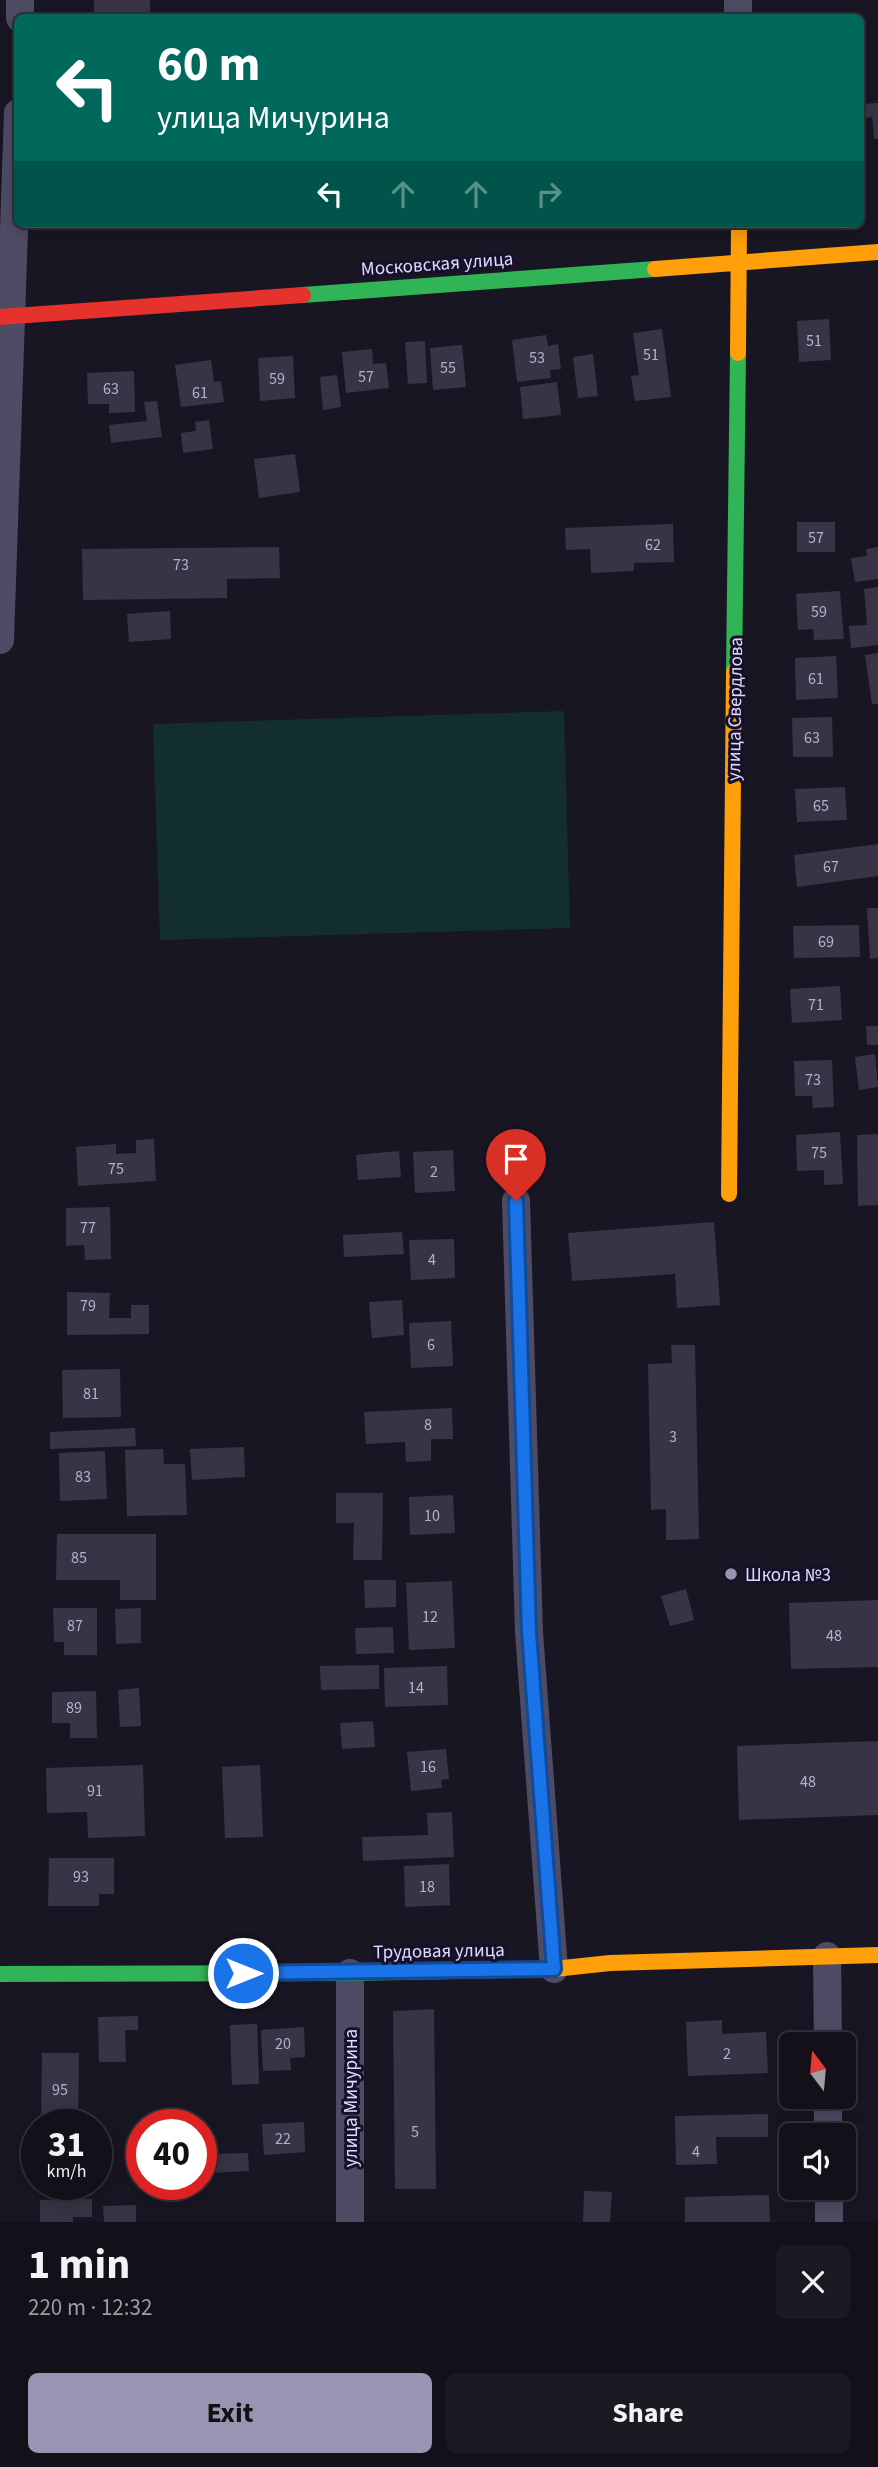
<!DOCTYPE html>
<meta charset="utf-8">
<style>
:root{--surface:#13101a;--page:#1c1923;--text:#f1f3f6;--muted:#9d9da2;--line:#323039;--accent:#9a94b2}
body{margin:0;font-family:"Source Sans 3",sans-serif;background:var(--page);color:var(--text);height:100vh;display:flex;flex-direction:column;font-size:26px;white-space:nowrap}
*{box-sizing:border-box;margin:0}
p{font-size:23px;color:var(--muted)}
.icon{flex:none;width:38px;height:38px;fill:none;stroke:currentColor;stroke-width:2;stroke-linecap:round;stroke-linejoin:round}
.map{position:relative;height:2222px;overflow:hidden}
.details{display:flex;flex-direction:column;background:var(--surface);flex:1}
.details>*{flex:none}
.guide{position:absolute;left:14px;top:14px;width:850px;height:214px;border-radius:10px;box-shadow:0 4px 18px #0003,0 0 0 2px var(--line);background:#00695c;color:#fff;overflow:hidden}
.needle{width:46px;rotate:344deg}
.tools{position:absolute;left:779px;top:2032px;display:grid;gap:14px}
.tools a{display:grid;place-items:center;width:77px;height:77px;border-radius:10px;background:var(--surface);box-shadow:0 4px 18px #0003,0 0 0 2px var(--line);font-size:35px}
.speed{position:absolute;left:21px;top:2109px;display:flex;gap:14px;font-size:35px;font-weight:700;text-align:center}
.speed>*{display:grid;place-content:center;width:91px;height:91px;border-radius:50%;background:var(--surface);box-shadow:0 4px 18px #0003,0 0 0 2px var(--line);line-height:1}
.speed small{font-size:18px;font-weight:400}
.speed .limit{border:10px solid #d22;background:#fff;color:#111}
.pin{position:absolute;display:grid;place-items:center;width:60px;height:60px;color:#fff;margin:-72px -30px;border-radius:50% 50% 50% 0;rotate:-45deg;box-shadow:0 0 7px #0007}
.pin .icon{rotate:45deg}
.me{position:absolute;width:77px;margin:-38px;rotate:90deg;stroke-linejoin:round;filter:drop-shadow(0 0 5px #0008)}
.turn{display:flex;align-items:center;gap:24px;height:147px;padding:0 28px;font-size:32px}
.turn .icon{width:91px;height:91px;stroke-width:2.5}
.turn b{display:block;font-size:49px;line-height:60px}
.lanes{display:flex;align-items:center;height:66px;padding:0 28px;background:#0003;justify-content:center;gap:35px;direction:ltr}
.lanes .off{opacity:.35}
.round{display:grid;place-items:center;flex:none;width:74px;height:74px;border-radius:10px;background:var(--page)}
.overview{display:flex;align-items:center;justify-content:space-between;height:119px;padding:0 28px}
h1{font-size:42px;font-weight:700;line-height:52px}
.cta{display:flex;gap:14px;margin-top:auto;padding:14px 28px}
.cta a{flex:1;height:80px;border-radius:10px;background:var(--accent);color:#111;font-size:28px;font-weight:700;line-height:80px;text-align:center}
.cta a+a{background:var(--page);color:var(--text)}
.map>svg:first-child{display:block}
.green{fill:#132e31}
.building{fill:#393445}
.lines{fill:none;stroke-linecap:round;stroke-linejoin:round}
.street{stroke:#4e4b64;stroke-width:28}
.fast{stroke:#30b455;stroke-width:16}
.slow{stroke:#ff9f0a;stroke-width:16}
.jam{stroke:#e5322d;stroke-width:16}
.route-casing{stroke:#114b97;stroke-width:18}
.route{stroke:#1a73e8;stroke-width:12}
.poi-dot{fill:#9a94b2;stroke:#161029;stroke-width:2.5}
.labels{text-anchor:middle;stroke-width:6;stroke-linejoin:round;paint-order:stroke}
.number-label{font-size:16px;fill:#b6afd0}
.street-label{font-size:19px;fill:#e0d8ff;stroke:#161029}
.poi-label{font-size:19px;fill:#e0d8ff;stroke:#161029;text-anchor:start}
</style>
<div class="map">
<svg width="878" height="2222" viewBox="0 0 878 2222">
<rect width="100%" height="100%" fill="#191623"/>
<path class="green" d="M564,711L570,928L160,940L153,724Z"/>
<path class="building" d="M94,0H150V18H94Z
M878,103V139H874L872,117L861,119V104Z
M91,224H138V226L92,230Z
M162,224H200V226L162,228Z
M829,319L831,360L799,362L797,321Z
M662,329L671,397L635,401L631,376L639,375L633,333Z
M546,335L548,346L558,344L561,369L550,370L551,378L517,382L512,340Z
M425,341L427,383L408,384L405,342Z
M462,345L466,387L433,390L430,348Z
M372,349L373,364L386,363L389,388L346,393L342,352Z
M593,354L598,396L578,398L573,357Z
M293,356L295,398L260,401L258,358Z
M211,360L214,382L221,381L224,402L181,407L175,365Z
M134,371L135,412L109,413V404H88L87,373Z
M337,375L341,407L323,410L320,377Z
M557,382L561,415L523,419L520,387Z
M157,401L162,437L111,443L109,425L147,421L144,402Z
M209,420L213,449L183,453L181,433L196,431L195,422Z
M295,454L300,492L259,498L254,459Z
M797,522H835V552H797Z
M673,524L674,562L634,563V571L591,573L590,549L566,550L565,528Z
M279,547L280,578L227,579V598L83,600L82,549Z
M878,547V579L855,582L851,558L867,556L866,549Z
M878,587V645L851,648L849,626L867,625L864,589Z
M840,591L844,639L814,640L813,629L798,630L796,594Z
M170,611L171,639L129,642L127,614Z
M878,653V704H872L865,655Z
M836,656L838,698L796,700L795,658Z
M832,717L833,757H793L792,718Z
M845,787L847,820L797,822L795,789Z
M878,844V876L797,887L794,855Z
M867,908H878V958L870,959Z
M859,925L860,957L794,958L793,926Z
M840,986L842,1020L792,1023L790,989Z
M866,1026H878V1045H867Z
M875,1054L878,1087L859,1090L855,1057Z
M832,1060L834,1107L813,1108L812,1096H795L794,1061Z
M840,1132L843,1184L824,1185V1170L797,1171L796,1135Z
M878,1134V1205L858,1206L857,1135Z
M154,1139L156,1181L78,1186L76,1147L116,1144V1154L136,1153V1140Z
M453,1150L455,1191L415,1193L413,1152Z
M399,1151L401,1177L358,1180L356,1155Z
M110,1207L111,1259L85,1260L84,1245L66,1246V1208Z
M714,1222L720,1305L677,1308L675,1274L572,1281L568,1233Z
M402,1232L404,1254L344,1257L343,1235Z
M454,1239L455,1278L411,1280L409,1240Z
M67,1292L110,1293L109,1318H131V1305H149V1334L67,1335Z
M402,1300L404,1335L372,1338L369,1302Z
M451,1321L453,1366L411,1368L409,1323Z
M671,1345H695L699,1539L666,1540V1509L651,1510L648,1364L672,1363Z
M120,1369L121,1417L63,1418L62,1370Z
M452,1408L453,1439H431V1461L406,1462L405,1442L366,1444L364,1412Z
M135,1428L136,1446L50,1449V1432Z
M244,1447L245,1477L192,1480L190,1449Z
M163,1449L164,1464H185L187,1515L127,1516L125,1450Z
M105,1451L107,1499L60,1501L59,1453Z
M336,1493H383L382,1560H353L354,1523H336Z
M453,1495L455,1533L410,1535L409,1497Z
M57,1534H156V1600H120V1580H56Z
M364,1580H396V1607L365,1608Z
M452,1581L455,1648L409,1650L406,1583Z
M686,1589L694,1620L670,1626L661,1596Z
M878,1600V1667L791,1669L789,1603Z
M53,1608H97V1655H64V1642H54Z
M141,1608V1643L116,1644L115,1609Z
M393,1627L394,1653L356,1654L355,1628Z
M379,1665V1689L321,1690L320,1666Z
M447,1666L448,1705L385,1707L384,1668Z
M139,1688L141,1726L120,1727L118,1690Z
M96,1691L97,1738H70V1723H52V1692Z
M373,1721L375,1747L342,1749L340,1723Z
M878,1741V1815L739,1820L737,1746Z
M446,1749L449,1779L441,1780L442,1788L411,1791L407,1752Z
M143,1765L145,1836L88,1838L87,1812L47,1813L46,1768Z
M260,1765L263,1837L225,1838L222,1767Z
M452,1812L454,1857L363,1861L362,1837L428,1835L427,1813Z
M49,1858H114V1894H99V1906H48Z
M449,1864L450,1905L405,1907L404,1866Z
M434,2009L436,2189H395L393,2011Z
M138,2016V2030H125L126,2062H99L98,2017Z
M722,2020V2034L766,2032L768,2073L688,2076L686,2022Z
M257,2024L259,2084L232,2085L230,2025Z
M304,2027L305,2057L290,2058L291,2070L263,2071L261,2030Z
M42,2053H79L78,2124H41Z
M768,2114V2137H716L717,2164L676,2165L675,2116Z
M304,2122L305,2152L264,2155L262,2124Z
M27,2144H37V2162H27Z
M248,2153L249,2171L212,2173L211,2154Z
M584,2191L612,2192L610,2222H583Z
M769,2195L770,2222H685V2197Z
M92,2199V2217H73V2222H40V2200Z
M136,2205V2222H104L103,2206Z"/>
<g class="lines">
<path class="street" d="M738,0V18
M20,18V0
M0,640L18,113
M516,1201L529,1632L554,1969
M827,1956L828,2044
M828,2096V2135
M829,2188V2222
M350,2222V1973"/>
<path class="fast" d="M303,295L655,269
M734,672L738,353
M0,1974L350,1973L508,1970"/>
<path class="slow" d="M655,269L878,252
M738,353L739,224
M729,1194L734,672
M508,1970L554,1969L610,1963L878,1955"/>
<path class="jam" d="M0,317L303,295"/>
</g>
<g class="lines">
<defs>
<path id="route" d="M243,1973L554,1969L529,1632L516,1201"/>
</defs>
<use href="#route" class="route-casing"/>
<use href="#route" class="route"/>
</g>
<circle class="poi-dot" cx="731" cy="1574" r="7"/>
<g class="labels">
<g class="number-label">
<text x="814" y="346">51</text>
<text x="651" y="360">51</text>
<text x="537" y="363">53</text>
<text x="448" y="373">55</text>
<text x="366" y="382">57</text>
<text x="277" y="384">59</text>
<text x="111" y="394">63</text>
<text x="200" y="398">61</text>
<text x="816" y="543">57</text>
<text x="653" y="550">62</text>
<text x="181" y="570">73</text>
<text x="819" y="617">59</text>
<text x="816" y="684">61</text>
<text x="812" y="743">63</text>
<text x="821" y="811">65</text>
<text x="831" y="872">67</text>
<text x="826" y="947">69</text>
<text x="816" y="1010">71</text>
<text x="813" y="1085">73</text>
<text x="819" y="1158">75</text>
<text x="116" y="1174">75</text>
<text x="434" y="1177">2</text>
<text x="88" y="1233">77</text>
<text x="432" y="1265">4</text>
<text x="88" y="1311">79</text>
<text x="431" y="1350">6</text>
<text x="91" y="1399">81</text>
<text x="428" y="1430">8</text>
<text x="673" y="1442">3</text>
<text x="83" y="1482">83</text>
<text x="432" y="1521">10</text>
<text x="79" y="1563">85</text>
<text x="430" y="1622">12</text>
<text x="75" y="1631">87</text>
<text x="834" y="1641">48</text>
<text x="416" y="1693">14</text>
<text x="74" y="1713">89</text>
<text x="428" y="1772">16</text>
<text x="808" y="1787">48</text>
<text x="95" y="1796">91</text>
<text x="81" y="1882">93</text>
<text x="427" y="1892">18</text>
<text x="283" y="2049">20</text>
<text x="727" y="2059">2</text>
<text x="60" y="2095">95</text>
<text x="415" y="2137">5</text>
<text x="283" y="2144">22</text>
<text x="696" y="2157">4</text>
</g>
<g class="street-label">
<text transform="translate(437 263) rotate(-4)" y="7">Московская улица</text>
<text transform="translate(734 709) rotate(-89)" y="7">улица Свердлова</text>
<text transform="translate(439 1950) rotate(-1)" y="7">Трудовая улица</text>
<text transform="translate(350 2098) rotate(-90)" y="7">улица Мичурина</text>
</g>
<g class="poi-label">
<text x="745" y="1581">Школа №3</text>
</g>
</g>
</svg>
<div class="tools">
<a><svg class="needle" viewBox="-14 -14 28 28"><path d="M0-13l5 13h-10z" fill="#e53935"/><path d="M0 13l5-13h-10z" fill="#9d9da2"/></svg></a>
<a><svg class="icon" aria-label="sound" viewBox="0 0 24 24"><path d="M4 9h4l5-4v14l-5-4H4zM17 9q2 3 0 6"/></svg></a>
</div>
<div class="speed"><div>31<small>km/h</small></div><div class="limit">40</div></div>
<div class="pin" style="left:516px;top:1201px;background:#d93025"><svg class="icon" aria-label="arrive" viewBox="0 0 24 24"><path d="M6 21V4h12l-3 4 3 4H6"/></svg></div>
<svg class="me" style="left:243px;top:1973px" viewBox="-20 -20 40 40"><circle r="17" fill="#1a73e8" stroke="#fff" stroke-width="3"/><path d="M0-11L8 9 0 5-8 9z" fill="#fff"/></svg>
<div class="guide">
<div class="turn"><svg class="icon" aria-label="left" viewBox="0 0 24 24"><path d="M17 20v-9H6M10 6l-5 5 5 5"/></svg><div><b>60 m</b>улица Мичурина</div></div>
<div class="lanes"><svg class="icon" aria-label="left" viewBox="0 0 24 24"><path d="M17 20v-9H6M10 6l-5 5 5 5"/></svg><svg class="icon off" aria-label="ahead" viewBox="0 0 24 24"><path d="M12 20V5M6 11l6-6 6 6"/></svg><svg class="icon off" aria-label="ahead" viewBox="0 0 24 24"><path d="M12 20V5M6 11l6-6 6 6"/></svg><svg class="icon off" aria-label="right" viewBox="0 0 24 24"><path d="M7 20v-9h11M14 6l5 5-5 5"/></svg></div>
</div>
</div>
<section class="details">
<div class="overview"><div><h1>1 min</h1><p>220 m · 12:32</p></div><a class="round"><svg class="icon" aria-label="close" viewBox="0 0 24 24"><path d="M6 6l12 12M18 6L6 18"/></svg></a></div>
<div class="cta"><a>Exit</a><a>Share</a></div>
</section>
